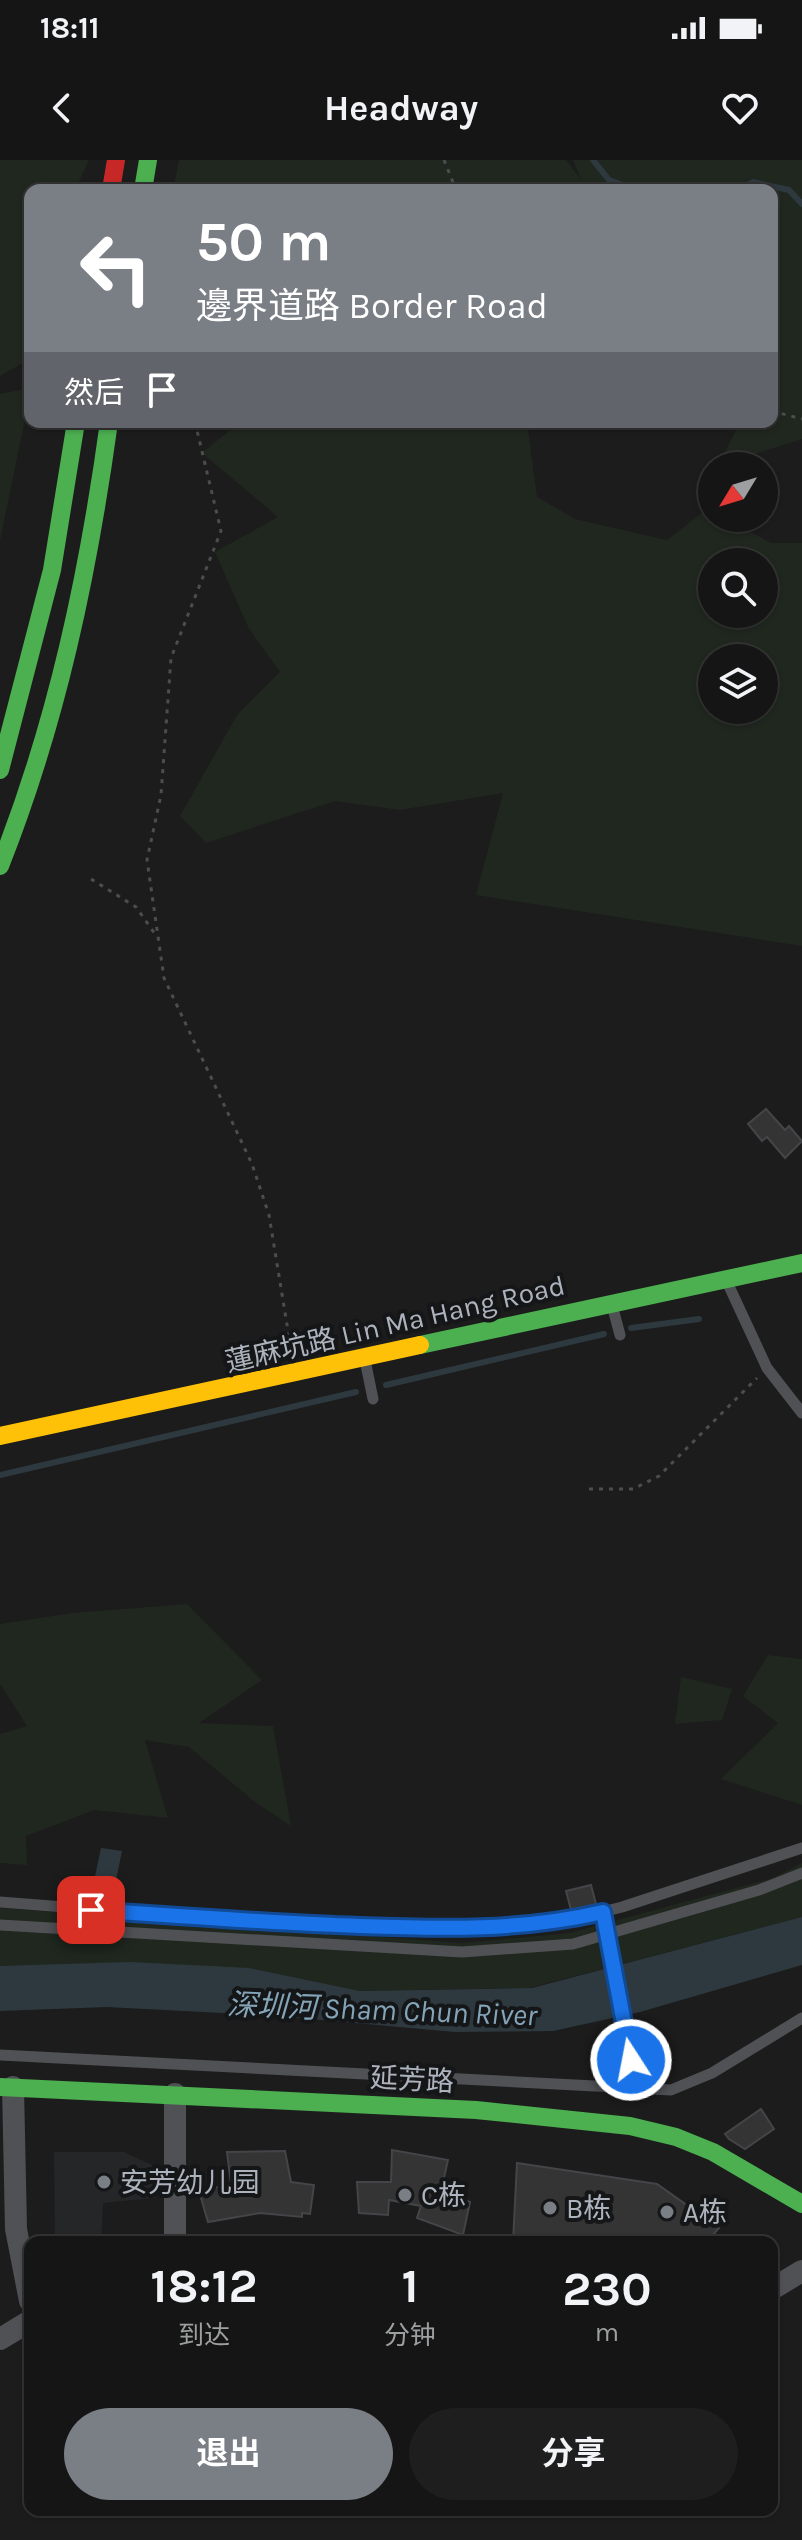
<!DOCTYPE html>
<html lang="zh">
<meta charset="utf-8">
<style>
:root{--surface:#151515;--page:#1e1e1e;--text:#f1f3f6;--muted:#9d9fa0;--line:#343434;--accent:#7a7e85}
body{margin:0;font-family:Karla,"Noto Sans SC",sans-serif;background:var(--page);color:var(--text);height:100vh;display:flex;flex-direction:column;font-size:30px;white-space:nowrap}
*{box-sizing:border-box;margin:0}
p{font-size:26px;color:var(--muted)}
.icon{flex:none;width:44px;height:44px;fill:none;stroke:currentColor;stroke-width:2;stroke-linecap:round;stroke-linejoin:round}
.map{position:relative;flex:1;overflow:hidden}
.sheet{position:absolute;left:24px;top:2076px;width:754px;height:280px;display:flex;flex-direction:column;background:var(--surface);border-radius:16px;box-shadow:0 2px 6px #0004,0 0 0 2px var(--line)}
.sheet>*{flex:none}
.hud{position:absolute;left:24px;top:24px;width:754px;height:244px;border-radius:16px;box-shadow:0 2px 6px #0004,0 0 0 2px var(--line);background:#7a7e85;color:#fff;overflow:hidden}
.needle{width:52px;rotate:232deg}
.tools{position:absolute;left:698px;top:292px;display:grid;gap:16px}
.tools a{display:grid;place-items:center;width:80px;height:80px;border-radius:50%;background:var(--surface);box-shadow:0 2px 6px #0004,0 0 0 2px var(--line);font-size:40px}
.pin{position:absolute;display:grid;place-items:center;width:68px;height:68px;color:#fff;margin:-34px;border-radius:16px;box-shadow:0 4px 12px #0006}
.me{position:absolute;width:88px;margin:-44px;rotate:349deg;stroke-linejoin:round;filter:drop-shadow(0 0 6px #0008)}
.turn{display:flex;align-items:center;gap:28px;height:168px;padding:0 40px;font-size:36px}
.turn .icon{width:104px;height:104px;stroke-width:2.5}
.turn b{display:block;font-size:56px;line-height:68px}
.then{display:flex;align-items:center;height:76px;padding:0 40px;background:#0003;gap:16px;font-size:30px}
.eta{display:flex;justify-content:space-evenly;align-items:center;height:136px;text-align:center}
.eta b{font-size:48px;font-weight:700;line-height:56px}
.primary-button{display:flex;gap:16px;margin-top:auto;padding:16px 40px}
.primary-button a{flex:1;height:92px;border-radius:48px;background:var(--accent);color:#fff;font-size:32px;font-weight:700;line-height:92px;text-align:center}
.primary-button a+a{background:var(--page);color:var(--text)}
.status{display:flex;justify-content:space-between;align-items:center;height:56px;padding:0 40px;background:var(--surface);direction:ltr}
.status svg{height:22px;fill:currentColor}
header{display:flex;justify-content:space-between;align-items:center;height:104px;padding:0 40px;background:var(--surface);font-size:36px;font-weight:700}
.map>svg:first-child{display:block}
.built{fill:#252628}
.green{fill:#1f271f;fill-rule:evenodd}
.water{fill:#2e393f}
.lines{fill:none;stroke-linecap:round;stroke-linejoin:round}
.stream{stroke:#2e393f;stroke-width:6}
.building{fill:#343434;stroke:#444548;stroke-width:2}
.path{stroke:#4c4d4f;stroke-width:3;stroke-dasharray:4 6;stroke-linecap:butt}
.lane{stroke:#4f5155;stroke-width:11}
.street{stroke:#4f5155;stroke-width:22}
.fast{stroke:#4caf50;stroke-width:18}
.slow{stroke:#ffc107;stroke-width:18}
.jam{stroke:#c62828;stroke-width:18}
.route-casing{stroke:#114b97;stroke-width:20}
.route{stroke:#1a73e8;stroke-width:14}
.poi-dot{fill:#7a7e85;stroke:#151618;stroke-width:3}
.labels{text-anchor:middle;stroke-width:8;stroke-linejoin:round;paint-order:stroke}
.street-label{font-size:28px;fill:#adb3bd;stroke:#151618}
.poi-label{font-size:28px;fill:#adb3bd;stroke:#151618;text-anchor:start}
.water-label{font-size:30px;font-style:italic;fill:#84a4b8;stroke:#151618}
</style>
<div class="status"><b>18:11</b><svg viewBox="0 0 49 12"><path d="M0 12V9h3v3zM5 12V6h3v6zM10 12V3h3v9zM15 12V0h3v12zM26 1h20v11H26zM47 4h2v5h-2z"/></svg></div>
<header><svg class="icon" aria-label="back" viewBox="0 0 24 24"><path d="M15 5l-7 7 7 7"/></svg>Headway<svg class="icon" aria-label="heart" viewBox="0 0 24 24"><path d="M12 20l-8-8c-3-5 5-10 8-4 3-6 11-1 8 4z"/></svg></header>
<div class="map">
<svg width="802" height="2380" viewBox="0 0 802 2380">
<rect width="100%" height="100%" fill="#1c1c1c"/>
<path class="built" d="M54,1992H124L152,2005L155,2038L103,2043L101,2082H55Z"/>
<path class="green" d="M0,0H89L79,22L80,30H30V199L0,216Z
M179,0H566L582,21L573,0H802V279L718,306L740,262H772V30H173Z
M30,228V235L0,381V234Z
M240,262H527L537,337L575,359L667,380L707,349L712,351V358H724L771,383H802V786L476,735L503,633L400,650L335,641L206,683L180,656L237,555L280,512L248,467L215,392L278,357L202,293ZM712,402H764V454H712ZM712,498H764V550H712Z
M187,1444L262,1520L199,1563L273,1566L291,1666L255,1642L189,1587L145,1580L168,1658L94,1650L26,1676L27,1705L0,1703V1574L27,1566L0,1524V1464L72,1453Z
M768,1495L802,1499V1645L721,1619L778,1563L743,1536Z
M681,1517L732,1529L722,1560L675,1564Z
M802,1703V1757L529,1828L360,1831L249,1808L0,1807V1748L462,1783L569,1773L773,1718Z"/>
<path class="water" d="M101,1688L122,1691L114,1730L92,1731Z
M802,1757V1805L640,1852L553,1871L455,1872L278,1856L107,1847L0,1851V1806L130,1802L249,1808L360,1831L532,1828Z"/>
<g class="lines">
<path class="stream" d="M593,0L609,20L637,30
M740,30L753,22L789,30L802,44
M631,1168L699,1159
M386,1225L604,1174
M0,1315L356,1232"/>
</g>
<path class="building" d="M766,949L785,970L789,966L802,981L785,998L767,977L762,981L748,964Z
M591,1725L596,1744L571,1750L566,1731Z
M761,1949L774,1969L745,1989L729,1979L725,1974Z
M392,1990L448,2000L441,2031L470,2042L463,2075L417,2058L421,2046L389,2040L388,2055L359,2053L357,2022H391Z
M285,1991L291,2022L314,2025L310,2054L302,2053V2057L260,2053L208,2062L199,2031L231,2024L227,1992Z
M517,2003L657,2024L719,2068L707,2082H513Z"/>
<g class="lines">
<path class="path" d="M444,0L456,30
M772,251L802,259
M195,262L221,371L171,498L161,635L147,700L164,818L252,1004L269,1055L291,1189
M91,719L136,747L155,774
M589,1329H633L659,1316L757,1218"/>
<path class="lane" d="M728,1124L767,1208L802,1253
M612,1145L620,1175
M365,1200L373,1239
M0,1742L268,1763L508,1769L567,1761L622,1747L802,1688
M603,1752L636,1928
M0,1765L462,1792L573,1784L759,1730L802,1713
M0,1895L671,1930L712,1913L802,1858"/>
<path class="street" d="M13,1927L16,2069L30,2141
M175,1934V2082
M772,2129L802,2111
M0,2179L30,2161"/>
<path class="fast" d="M143,30L148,0
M0,610L52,410L76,262
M0,706C57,562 88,415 109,262
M420,1185L802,1103
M0,1927L476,1950L630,1966L676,1977L713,1992L802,2044"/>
<path class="slow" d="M0,1276L420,1185"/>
<path class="jam" d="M111,30L116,0"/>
</g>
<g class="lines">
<defs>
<path id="route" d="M91,1750C180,1756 270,1763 360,1766C443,1769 521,1771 603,1752L631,1900"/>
</defs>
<use href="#route" class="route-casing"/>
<use href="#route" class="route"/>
</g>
<g class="poi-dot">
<circle cx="104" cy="2022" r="8"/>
<circle cx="405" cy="2035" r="8"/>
<circle cx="550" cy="2048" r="8"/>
<circle cx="667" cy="2052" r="8"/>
</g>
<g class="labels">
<g class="street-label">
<text transform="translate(395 1163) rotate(-13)" y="10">蓮麻坑路 Lin Ma Hang Road</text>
<text transform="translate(412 1919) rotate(3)" y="10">延芳路</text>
</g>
<g class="poi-label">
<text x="120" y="2032">安芳幼儿园</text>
<text x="421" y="2045">C栋</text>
<text x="566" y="2058">B栋</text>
<text x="683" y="2062">A栋</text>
</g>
<g class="water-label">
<text transform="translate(382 1850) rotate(2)" y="10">深圳河 Sham Chun River</text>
</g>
</g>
</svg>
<div class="tools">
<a><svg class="needle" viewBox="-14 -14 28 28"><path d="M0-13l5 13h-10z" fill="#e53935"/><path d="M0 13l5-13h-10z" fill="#9d9fa0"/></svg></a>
<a><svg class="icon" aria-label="search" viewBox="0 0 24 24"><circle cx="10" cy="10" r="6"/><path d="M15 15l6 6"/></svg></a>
<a><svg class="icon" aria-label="layers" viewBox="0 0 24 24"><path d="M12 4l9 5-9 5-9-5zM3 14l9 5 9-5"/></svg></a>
</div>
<div class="pin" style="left:91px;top:1750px;background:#d93025"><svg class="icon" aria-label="arrive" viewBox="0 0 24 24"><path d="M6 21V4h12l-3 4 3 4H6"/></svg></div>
<svg class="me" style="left:631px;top:1900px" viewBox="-20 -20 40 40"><circle r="17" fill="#1a73e8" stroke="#fff" stroke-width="3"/><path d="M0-11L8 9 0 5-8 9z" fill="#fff"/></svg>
<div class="hud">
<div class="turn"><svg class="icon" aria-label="left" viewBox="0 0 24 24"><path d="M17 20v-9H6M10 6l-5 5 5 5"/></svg><div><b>50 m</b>邊界道路 Border Road</div></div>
<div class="then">然后<svg class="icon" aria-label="arrive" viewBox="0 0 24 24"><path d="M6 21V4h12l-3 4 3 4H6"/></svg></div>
</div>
<section class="sheet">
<div class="eta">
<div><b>18:12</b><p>到达</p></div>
<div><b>1</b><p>分钟</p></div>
<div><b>230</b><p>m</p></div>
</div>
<div class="primary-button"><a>退出</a><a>分享</a></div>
</section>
</div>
